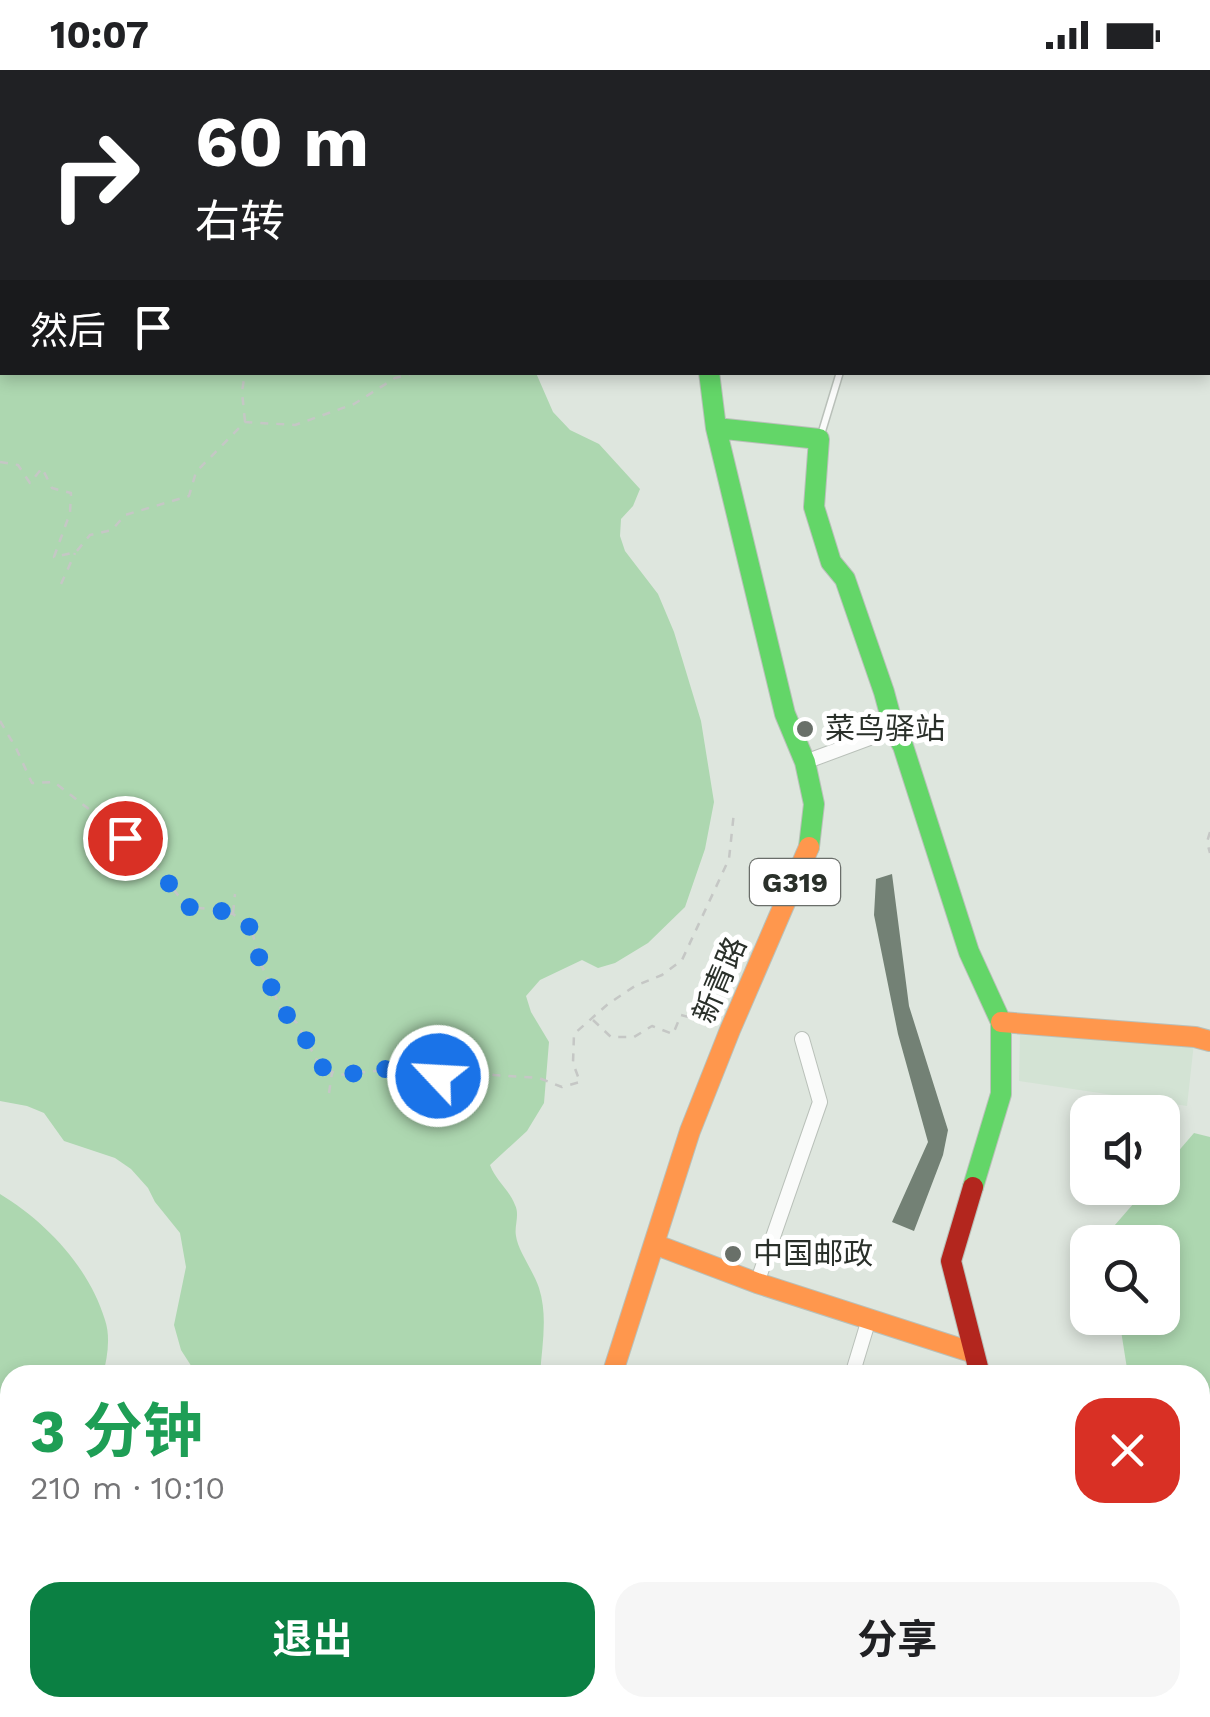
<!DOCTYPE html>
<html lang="zh">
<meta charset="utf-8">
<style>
:root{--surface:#fff;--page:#f6f6f6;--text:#202124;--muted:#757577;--accent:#0b8043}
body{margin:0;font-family:"Work Sans","Noto Sans SC",sans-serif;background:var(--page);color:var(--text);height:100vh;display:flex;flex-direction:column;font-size:38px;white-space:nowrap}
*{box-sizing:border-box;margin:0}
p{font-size:32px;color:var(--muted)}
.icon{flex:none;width:55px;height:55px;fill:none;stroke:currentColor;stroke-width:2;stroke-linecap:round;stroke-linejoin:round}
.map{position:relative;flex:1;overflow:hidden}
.drawer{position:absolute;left:0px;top:1295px;width:1210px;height:352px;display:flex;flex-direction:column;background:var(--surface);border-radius:30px 30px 0 0;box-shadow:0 5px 15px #0003}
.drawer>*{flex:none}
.banner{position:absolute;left:0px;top:0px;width:1210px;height:305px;box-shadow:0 5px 15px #0003;background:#202124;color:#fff;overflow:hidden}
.controls{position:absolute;left:1070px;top:1025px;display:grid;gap:20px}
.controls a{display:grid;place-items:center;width:110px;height:110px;border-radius:20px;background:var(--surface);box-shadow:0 5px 15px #0003;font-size:50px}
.pin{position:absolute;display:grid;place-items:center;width:85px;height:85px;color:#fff;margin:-42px;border:5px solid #fff;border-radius:50%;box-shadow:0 2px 10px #0007}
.me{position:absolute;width:110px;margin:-55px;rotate:295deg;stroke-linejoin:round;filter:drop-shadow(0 0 8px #0008)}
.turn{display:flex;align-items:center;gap:35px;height:210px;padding:0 30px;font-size:45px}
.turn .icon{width:130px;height:130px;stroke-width:2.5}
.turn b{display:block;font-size:70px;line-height:85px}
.then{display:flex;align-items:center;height:95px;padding:0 30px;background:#0003;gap:20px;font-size:38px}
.round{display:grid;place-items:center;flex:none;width:105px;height:105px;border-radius:30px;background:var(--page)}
.head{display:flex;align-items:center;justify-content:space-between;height:170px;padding:0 30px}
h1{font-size:60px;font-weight:700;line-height:75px;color:#1e9e55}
.action{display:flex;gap:20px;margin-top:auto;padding:20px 30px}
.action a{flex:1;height:115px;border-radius:30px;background:var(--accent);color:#fff;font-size:40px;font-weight:700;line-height:115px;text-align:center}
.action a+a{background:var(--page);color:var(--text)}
.status{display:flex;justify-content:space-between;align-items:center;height:70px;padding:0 50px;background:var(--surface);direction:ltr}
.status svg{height:28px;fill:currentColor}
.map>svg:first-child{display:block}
.built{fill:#d3e3d4}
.forest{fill:#add7b0}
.building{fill:#738175}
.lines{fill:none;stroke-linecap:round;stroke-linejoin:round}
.lane-casing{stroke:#b9c0b9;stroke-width:9}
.street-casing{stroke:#b9c0b9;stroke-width:16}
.fast-casing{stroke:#b9c0b9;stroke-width:22}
.slow-casing{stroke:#b9c0b9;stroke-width:22}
.jam-casing{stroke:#b9c0b9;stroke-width:22}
.path{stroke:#c5c7c5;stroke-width:2.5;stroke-dasharray:8 8;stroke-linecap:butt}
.lane{stroke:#fafbfa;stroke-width:6}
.street{stroke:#fafbfa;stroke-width:14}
.fast{stroke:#63d668;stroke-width:20}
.slow{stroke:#ff974d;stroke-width:20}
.jam{stroke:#b3261e;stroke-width:20}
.route{stroke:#1a73e8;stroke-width:18;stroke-dasharray:0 32.4}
.poi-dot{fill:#697069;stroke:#fff;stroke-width:4}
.labels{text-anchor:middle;stroke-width:10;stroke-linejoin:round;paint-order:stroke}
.shield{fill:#fff;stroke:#6a6e6a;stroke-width:2.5}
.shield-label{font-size:28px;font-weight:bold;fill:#2a302a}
.poi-label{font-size:30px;fill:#2a302a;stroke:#fff;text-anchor:start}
.street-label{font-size:30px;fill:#2a302a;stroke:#fff}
</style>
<div class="status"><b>10:07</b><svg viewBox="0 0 49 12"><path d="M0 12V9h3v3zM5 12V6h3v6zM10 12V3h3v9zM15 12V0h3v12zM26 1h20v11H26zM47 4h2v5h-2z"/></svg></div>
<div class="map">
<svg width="1210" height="1647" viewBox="0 0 1210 1647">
<rect width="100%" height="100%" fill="#dee6de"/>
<path class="built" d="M417,0H738V2H417Z
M1020,965L1194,973L1187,1036L1019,1011Z"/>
<path class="forest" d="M0,0H336L339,2H2V302L536,303L553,342L570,360L599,374L640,419L633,436L621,449L620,466L625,481L658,524L674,562L701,651L714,732L705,779L685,837L648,873L615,893L598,898L582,890L540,910L526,926L531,942L549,972L544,1033L527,1061L490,1095C496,1111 509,1119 515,1135C520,1145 514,1156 516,1166C518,1181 534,1202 539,1218C548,1246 542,1276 540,1305H197L181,1280L174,1255L186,1197L180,1163L155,1132L148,1118L131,1099L115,1088L64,1071L44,1043L27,1036L0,1031Z
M1194,1063L1210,1067V1423L1200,1418V1305H1128L1119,1248H1162V1172H1109L1108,1163L1147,1118H1162L1163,1099Z
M0,1124C46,1152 89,1197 105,1250C111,1268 107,1288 103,1305H10V1446L0,1452Z"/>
<path class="building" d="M892,804L909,936L948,1060L943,1085L914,1161L892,1152L928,1072L898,964L874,845L876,809Z"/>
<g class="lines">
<defs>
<path id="lane" d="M1009,2V0
M820,368L840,302"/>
<path id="street" d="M805,692L894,659
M757,1213L820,1032L802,969
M852,1305L869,1249
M0,1636L6,1647
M241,1638V1647
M626,1638L629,1647
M60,1647L87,1638
M395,1647L441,1638"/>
<path id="fast" d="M709,302L716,358L785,644L805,692L814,734L809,777
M716,358L819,369L814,437L831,492L845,509L884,622L894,659L903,676L969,882L1001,952V1024L973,1117
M1200,1570L1210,1575"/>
<path id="slow" d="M1001,952L1195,967L1210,971
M654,1174L757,1213L974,1283
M612,1305L690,1061L730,960L809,777
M0,1483L10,1476"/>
<path id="jam" d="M766,2L767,0
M973,1117L951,1191L980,1305
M1036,1638V1647"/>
</defs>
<use href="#lane" class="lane-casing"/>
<use href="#street" class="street-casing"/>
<use href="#fast" class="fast-casing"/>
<use href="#slow" class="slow-casing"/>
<use href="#jam" class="jam-casing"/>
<path class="path" d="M413,2V0
M245,351L242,322L245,302
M0,392L18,395L30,413L42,398L52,418L71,423L70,443L54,487L76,482L90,465L112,460L125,445L189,426L196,402L245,352L295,355L354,334L395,308L419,302
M61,514L75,483
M0,651L16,678L32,713L54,712L90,740L104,759L125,768L138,788L158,799L187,837L210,839L233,844L251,858L261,894L282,941L297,953L320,996L339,1005L384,1000L401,989L428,987L438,1006L452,990L494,1005L539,1008L562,1017L580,1012L573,993L574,964L608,934L635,916L662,905L682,890L729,789L734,742
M1210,762L1207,772L1210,783
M233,843L235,824
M593,950L611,967H634L652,956L673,964L681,945L710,953
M329,1023L332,1003"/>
<use href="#lane" class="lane"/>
<use href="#street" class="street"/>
<use href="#fast" class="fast"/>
<use href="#slow" class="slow"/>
<use href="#jam" class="jam"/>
</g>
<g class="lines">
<path class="route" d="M125,768L138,788L158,799L187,837L210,838L233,844L251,858L261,894L282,941L297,953L320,996L339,1005L384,1000L401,988L428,987L438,1006"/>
</g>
<g class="poi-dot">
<circle cx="805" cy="659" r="10"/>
<circle cx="733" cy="1184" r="10"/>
</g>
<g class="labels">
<rect class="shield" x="750" y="789" width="90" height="46" rx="8"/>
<g class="shield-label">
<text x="795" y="822">G319</text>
</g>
<g class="poi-label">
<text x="825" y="669">菜鸟驿站</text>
<text x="753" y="1194">中国邮政</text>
</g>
<g class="street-label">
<text transform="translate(720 910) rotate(-67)" y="10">新青路</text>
</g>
</g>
</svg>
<div class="controls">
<a><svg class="icon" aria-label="sound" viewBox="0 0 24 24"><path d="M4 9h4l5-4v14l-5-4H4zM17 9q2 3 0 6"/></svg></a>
<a><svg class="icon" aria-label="search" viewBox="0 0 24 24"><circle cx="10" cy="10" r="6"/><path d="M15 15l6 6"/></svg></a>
</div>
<div class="pin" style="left:125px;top:768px;background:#d93025"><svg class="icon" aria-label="arrive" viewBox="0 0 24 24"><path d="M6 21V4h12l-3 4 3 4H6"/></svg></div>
<svg class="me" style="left:438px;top:1006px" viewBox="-20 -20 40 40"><circle r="17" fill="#1a73e8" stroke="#fff" stroke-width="3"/><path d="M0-11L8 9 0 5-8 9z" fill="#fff"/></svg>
<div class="banner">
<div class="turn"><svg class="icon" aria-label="right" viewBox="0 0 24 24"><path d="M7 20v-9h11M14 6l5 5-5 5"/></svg><div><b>60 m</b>右转</div></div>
<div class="then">然后<svg class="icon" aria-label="arrive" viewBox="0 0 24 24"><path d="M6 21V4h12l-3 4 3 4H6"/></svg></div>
</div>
<section class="drawer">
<div class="head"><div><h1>3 分钟</h1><p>210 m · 10:10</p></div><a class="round" style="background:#d93025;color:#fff"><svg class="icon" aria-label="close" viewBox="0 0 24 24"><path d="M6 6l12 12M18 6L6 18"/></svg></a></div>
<div class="action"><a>退出</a><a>分享</a></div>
</section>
</div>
